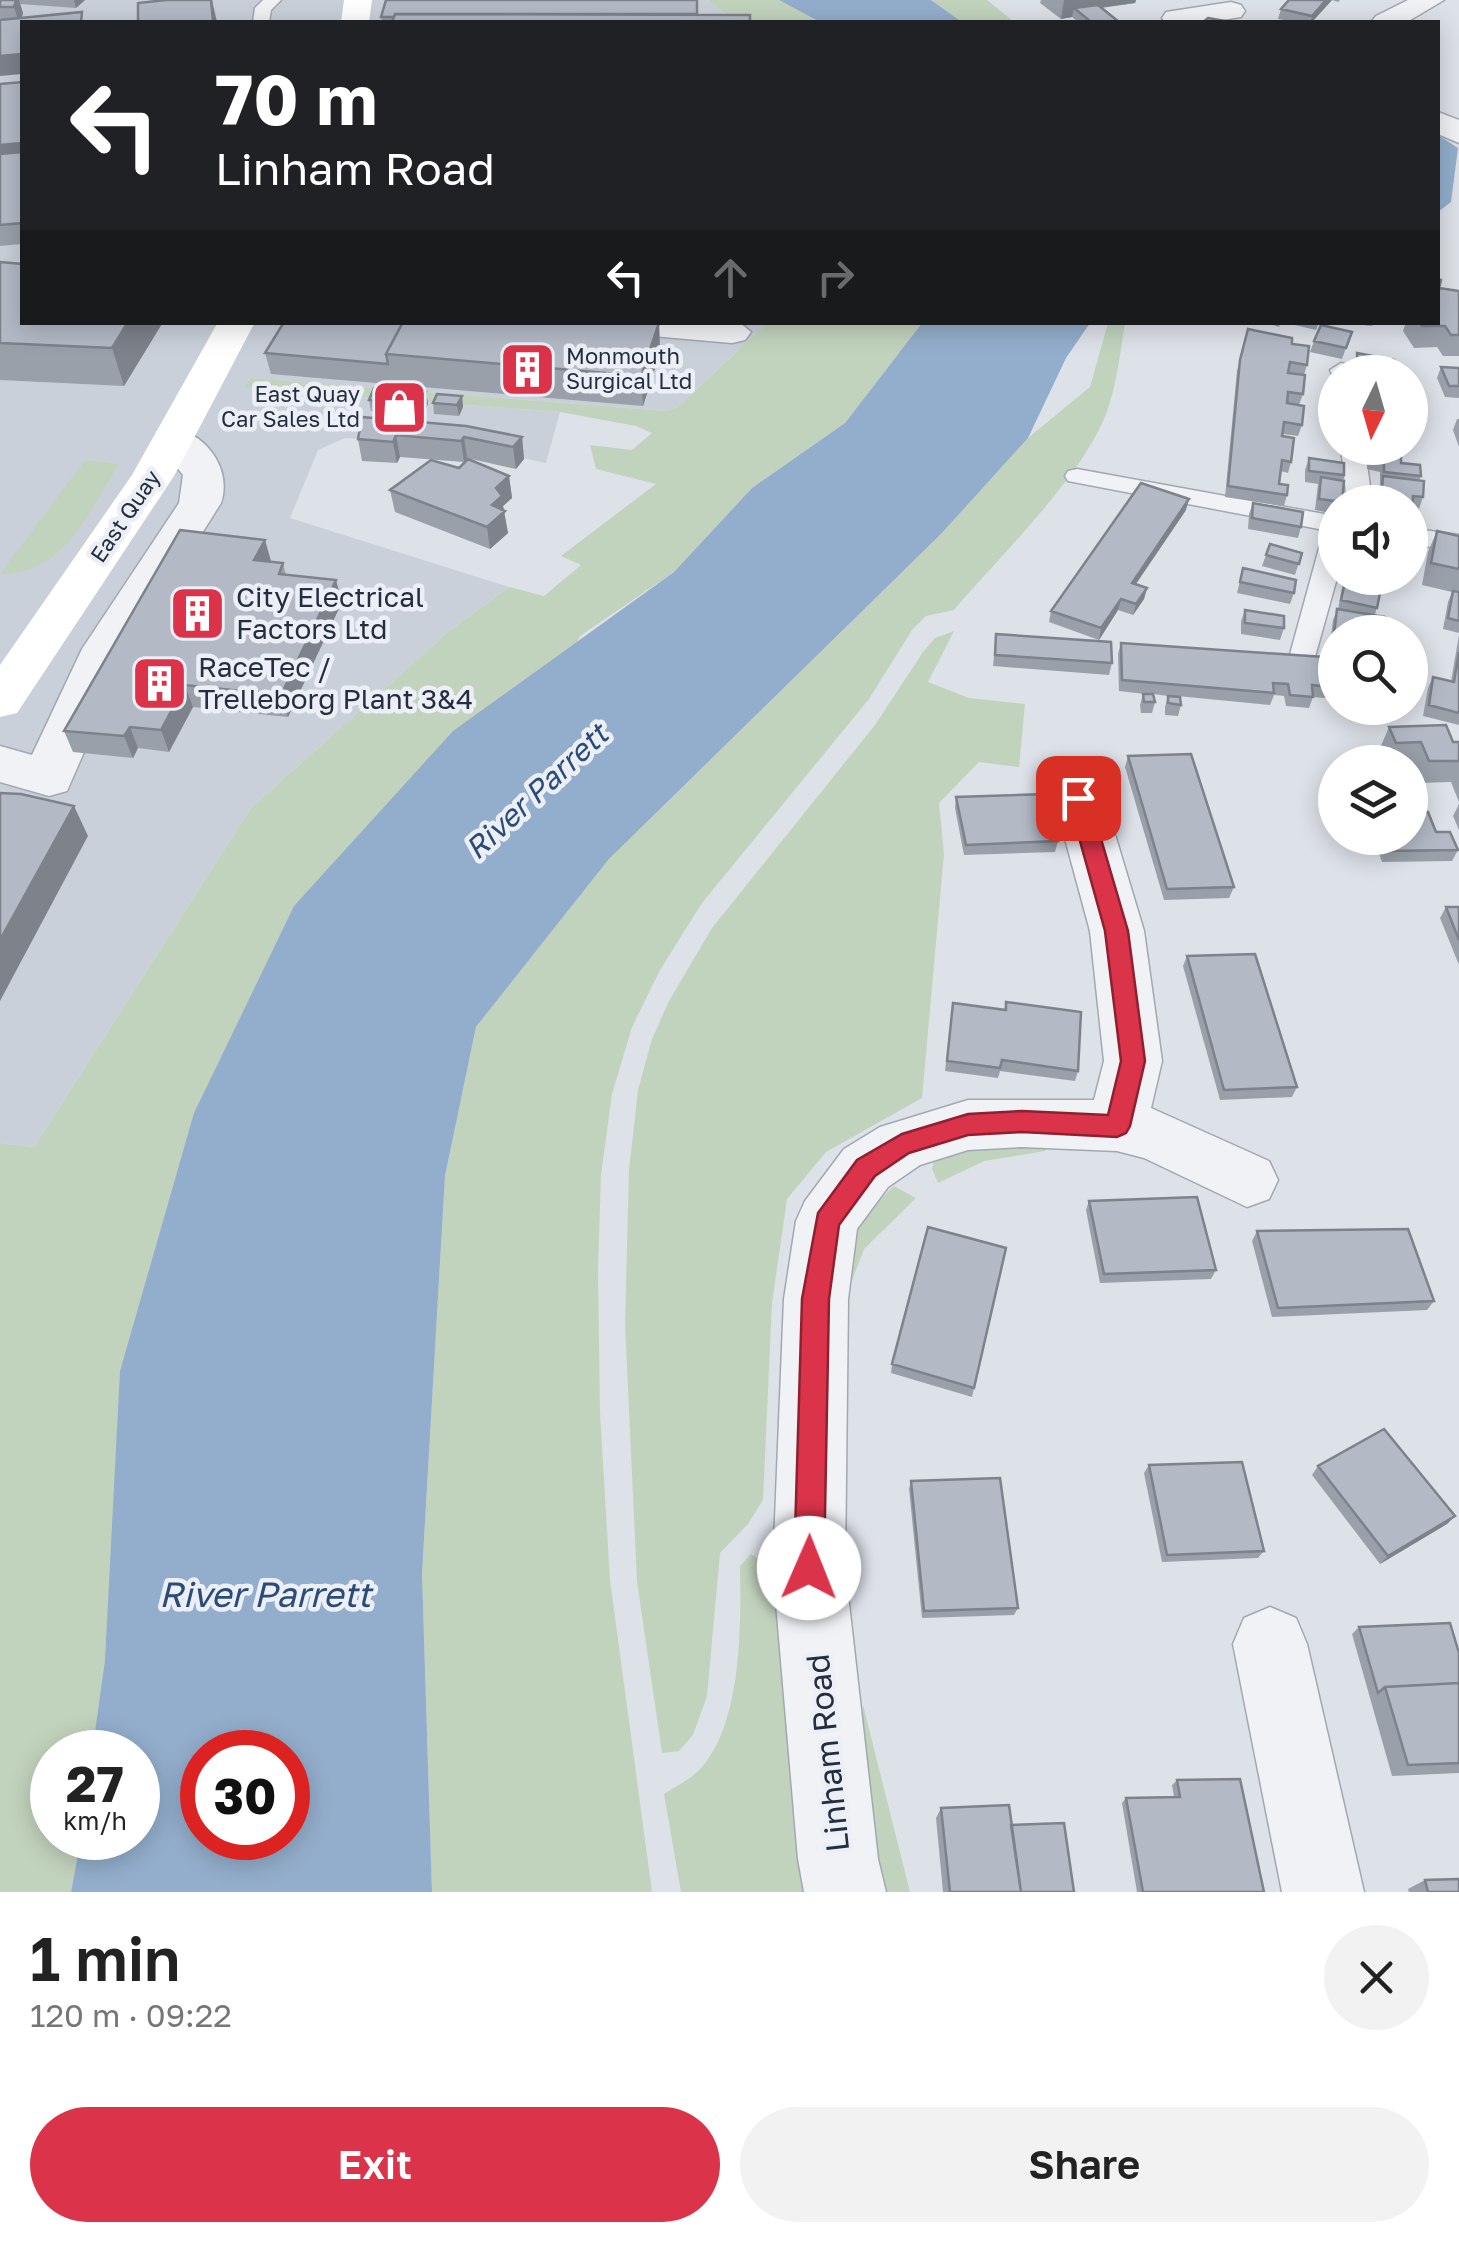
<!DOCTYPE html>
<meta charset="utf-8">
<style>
:root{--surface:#fff;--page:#f2f2f2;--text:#222;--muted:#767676;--accent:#db334a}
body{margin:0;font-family:"Golos Text",sans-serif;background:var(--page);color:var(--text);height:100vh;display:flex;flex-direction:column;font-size:38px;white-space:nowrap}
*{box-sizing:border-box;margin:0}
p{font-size:32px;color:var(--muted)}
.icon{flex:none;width:55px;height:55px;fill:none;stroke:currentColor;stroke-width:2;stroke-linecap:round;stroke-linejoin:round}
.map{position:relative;height:1892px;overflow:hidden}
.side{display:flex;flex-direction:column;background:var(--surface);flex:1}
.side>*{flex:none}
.top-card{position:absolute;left:20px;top:20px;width:1420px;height:305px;border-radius:0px;box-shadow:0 5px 25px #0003;background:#202124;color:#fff;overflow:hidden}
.needle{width:65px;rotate:185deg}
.fabs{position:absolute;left:1318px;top:355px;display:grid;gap:20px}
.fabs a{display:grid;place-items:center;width:110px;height:110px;border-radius:50%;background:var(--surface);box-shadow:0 5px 25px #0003;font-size:50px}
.speed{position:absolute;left:30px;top:1730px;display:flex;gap:20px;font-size:50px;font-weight:700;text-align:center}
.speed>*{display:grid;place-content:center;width:130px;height:130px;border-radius:50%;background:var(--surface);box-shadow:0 5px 25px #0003;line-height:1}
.speed small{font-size:25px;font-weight:400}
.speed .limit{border:15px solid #d22;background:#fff;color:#111}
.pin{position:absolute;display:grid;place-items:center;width:85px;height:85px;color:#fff;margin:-42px;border-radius:20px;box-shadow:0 5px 15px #0006}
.me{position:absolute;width:110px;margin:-55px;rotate:1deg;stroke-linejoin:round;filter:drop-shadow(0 0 8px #0008)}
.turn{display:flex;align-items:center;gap:35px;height:210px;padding:0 30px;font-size:45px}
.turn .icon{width:130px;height:130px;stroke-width:2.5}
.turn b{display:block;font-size:70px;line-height:85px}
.lanes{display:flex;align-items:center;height:95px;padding:0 30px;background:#0003;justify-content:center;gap:50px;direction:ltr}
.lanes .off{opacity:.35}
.round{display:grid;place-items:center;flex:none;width:105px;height:105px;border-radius:52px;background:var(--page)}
.head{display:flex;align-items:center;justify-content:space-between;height:170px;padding:0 30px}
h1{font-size:60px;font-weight:600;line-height:75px}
.cta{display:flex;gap:20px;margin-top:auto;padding:20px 30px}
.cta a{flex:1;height:115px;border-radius:60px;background:var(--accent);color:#fff;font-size:40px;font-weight:600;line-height:115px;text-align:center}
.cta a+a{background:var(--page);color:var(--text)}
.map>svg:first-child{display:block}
.built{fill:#cad0da}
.green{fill:#c2d3bd}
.water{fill:#93aecc;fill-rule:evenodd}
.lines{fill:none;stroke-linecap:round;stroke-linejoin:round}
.lane-casing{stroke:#a2a8b2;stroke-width:3}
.street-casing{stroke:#a2a8b2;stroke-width:3}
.lane{fill:#f0f2f6;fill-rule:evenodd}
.street{fill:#f0f2f6;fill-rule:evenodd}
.secondary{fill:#fff;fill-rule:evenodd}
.wall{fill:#9aa0aa}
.shaded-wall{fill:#7d828b}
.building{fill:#b3bac6;stroke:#7d828b;stroke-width:2.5}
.route{fill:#db334a;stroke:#8e2130;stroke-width:2.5}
.labels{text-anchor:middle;stroke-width:9;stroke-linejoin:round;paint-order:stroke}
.far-poi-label{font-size:22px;fill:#252e40;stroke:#ecf0f6;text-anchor:start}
.far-street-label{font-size:22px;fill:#252e40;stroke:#ecf0f6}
.poi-label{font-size:28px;fill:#252e40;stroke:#ecf0f6;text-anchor:start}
.water-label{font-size:30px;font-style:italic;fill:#2b4c78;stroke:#ecf0f6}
.near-street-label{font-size:32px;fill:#252e40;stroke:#ecf0f6}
.near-water-label{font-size:35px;font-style:italic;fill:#2b4c78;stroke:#ecf0f6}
</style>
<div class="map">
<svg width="1459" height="1892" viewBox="0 0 1459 1892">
<rect width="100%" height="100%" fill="#dde1e8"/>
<path class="built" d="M0,0H708L736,22H22V322L767,323L678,407L666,411L249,378L245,388L560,412L546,463L469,447L366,439L345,438L318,450L290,518L509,587L448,632L251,808L34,1147L0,1143Z"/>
<path class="green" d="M708,0H779L820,22H736Z
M931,0H987L1014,22H962Z
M767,323H922L845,423L752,488L674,572L580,636L105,1660L92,1752H52V1838H81L71,1892H0V1143L34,1147L251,808L448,632L509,587L544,596L581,565L561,556L656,484L596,469L590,445L632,450L652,433L636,426L560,412L244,388L250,378L666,411L678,407Z
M1108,323H1125C1120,353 1117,385 1106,414C1082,477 999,557 954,610L926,616L912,630L869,699L702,903L660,970L632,1027L612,1094L601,1175L598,1268L600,1413L610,1580L652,1892H432L422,1574L445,1176L476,1027L609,859L942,533L1028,438L1090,387Z
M85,460L119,464C89,511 65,575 0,574Z
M954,631L928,682L969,698L1025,704L1019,767L979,762L939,803L944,854L922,1098L826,1152L787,1199L772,1303L763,1500L748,1524L720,1553L707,1696L693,1735L679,1751L662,1753L637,1581L625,1324L629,1170L638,1090L652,1039L669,1001L712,928L875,725L923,652L935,638Z
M1047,1142L1045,1151L984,1161L938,1183L932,1169L934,1161L990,1145Z
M894,1186L916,1198L864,1249L851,1283C851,1231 856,1222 894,1186Z
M751,1554L768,1565L782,1595L806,1892H681L664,1794C676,1786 693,1778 702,1767C742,1721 741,1625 740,1566Z
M863,1705L910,1892H883L862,1749Z"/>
<path class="water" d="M779,0H931L962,22H820Z
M1438,135L1458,148L1451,202L1438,212Z
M922,323H1090L1066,358L1028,438L942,533L609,859L476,1027L445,1176L422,1574L432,1892H71L81,1838H138V1752H92L105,1660L120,1371L194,1113L294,906L453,731L674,572L752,488L845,423ZM288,1752V1838H202V1752Z"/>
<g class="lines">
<defs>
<path id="lane" d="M263,0H281L271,10L269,22H253L255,8Z
M1341,363L1349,365L1352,372H1335L1333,377L1330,370Z
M1341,448H1365L1372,502H1347Z
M1077,469L1335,516L1337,578L1313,664H1293L1289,658L1324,530L1068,481L1065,476L1068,471Z
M1410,528L1459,535V551L1410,544Z"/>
<path id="street" d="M1408,0H1444L1407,22H1371L1376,16Z
M1231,2L1241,5L1245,11L1241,17L1209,22H1165L1162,18L1166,12Z
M1438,112L1459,120V143L1438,134Z
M600,322H739L751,332L745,340L732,343L618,333L605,330Z
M175,428C208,436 232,470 221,503L129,649L67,791L49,796L0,782V746L32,755L82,649L179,503L183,475L155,440L161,431Z
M1079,780L1097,785L1104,798L1144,931L1162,1061L1151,1108L1269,1161L1278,1180L1269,1199L1247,1207L1144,1158L1117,1151L1022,1147L968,1150L920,1165L888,1187L857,1229L848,1299L845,1568L878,1859L886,1892H804L798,1859L773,1568L784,1299L796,1221L805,1201L844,1149L880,1127L968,1100H1094L1104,1061L1090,931L1054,798L1061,785Z
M1270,1607L1296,1618L1307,1644L1364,1892H1282L1233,1644L1244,1618Z"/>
</defs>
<use href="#lane" class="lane-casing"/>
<use href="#street" class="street-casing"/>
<use href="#lane" class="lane"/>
<use href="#street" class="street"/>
<path class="secondary" d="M344,0H372L369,22H341Z
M218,322H255L174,476L17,713L0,717V665L132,475Z"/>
</g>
<path class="wall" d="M0,0H85L76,8L20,4L23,13L0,76Z
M1041,0H1136L1135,3L1102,8L1119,22H1078L1072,17L1061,19L1040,3Z
M1289,0H1340L1338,2L1332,0L1312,22H1295L1278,19L1281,9Z
M698,14L750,22H382L381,17Z
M22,82V244L0,246V84Z
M0,262L22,322H163L124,386L0,380Z
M1439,288L1459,291V356H1443L1437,347L1414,348L1403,331L1406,322H1438Z
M1264,322H1281L1279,327Z
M1282,322H1319L1316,330Z
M1335,322H1374L1372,326Z
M659,323L660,353L643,406L271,374L265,353Z
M1248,329L1292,344L1307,365L1304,375L1303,394L1299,405L1302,425L1298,436L1283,434L1291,462L1288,473L1281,471L1279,484L1287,495L1284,506L1225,497L1237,371Z
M1352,332L1342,359L1310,352L1314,341Z
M1357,353L1392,372H1354V364Z
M1441,367L1459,368V398L1445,397L1437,378Z
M462,396L463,407L459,416L434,414L433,403Z
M369,400L428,403L424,416L371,411Z
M362,417L522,437L524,459L516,469L467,458L464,462L400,457L397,463L362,461L358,439Z
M1457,419H1459V447L1453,430Z
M1366,448H1401V463L1421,476L1419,481L1423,497L1419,509L1412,507L1410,517V502H1378L1380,483V472L1367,469Z
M1309,458L1344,475L1335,502V514L1315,510L1318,484L1305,482V470Z
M459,468L509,476L512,498L503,506L508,533L490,549L395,512L390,490Z
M1253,503L1301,527L1298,538L1248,529L1249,514Z
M1186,510L1136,584L1147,588L1144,599L1133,615L1118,610L1099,640L1049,622L1051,611Z
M1437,531L1459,536V633L1443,629L1448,602L1452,592L1422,585L1428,552Z
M1270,544L1302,553L1295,575L1262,566Z
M271,561L283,563L286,575L342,602L288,717L193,707L169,752L138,748L133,758L73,752L64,731Z
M1243,568L1294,593L1290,604L1237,593Z
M1344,578H1383L1375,615L1335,632V646L1330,645L1333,620L1338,609Z
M1245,610L1284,628L1280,640L1241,634V621Z
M996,634L1112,663L1109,675L993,666Z
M1459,635V725L1423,716L1428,688L1433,677L1451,681Z
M1121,643L1329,687L1325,698L1313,697L1309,708L1286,706L1284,696L1274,695L1270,705L1177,696L1181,705L1178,716L1165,715V707L1168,696L1153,694L1155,702L1152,713H1141L1140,705L1143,694H1145L1119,691L1118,654Z
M1389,727L1453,742H1459V802L1451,782L1419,783L1410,762H1386L1380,748Z
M1128,756L1234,887L1229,898L1164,900L1125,767Z
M956,797L1058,841L1055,852L964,855L955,808Z
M1459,804V830L1453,816Z
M1379,838H1410L1458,850L1452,861L1382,862L1376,845Z
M1446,907H1459V965L1440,918Z
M1187,956L1297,1087L1292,1097L1220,1100L1183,966Z
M1006,1002L1078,1071L1075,1081L1000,1071L998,1078L945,1071L953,1003L1004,1010Z
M1089,1201L1216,1270L1211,1279L1100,1283L1086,1210Z
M1257,1231L1434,1301L1427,1310L1272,1317L1252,1241Z
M892,1364L974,1388L972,1397L891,1373Z
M1149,1465L1264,1551L1258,1558L1162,1562L1144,1473Z
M1318,1466L1455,1516L1447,1524L1380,1564L1312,1475Z
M911,1481L1018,1608L1014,1615L922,1618L909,1489Z
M1359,1627L1459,1653V1773L1392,1776L1352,1634Z
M1177,1780L1264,1892H1137L1122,1803L1126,1798L1174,1797L1172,1785Z
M941,1808L1011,1825L1074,1892H943L936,1818Z
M1425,1880L1459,1892H1409L1408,1889Z"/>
<path class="shaded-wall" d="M16,0H19L23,13L20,26L14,7Z
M74,0H85L76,8Z
M212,0L217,22H213Z
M1064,0H1136L1135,3L1097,8H1074L1072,17L1061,19Z
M1326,0H1332L1312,22H1311L1312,16Z
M22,54V74L0,76V56Z
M22,143V173L0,175V145Z
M128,322H163L124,386L112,348Z
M659,323L660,353L643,406L641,376Z
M426,392L428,403L424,416L422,405Z
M462,396L463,407L459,416L457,405Z
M396,435L400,457L397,463L393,442Z
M464,437L467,458L464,462L461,441Z
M522,437L524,459L516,469L513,447Z
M509,476L512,498L503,506L508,533L490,549L487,527L496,488Z
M1189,499L1186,510L1129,594L1132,583Z
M265,540L271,561L254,560Z
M336,580L342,602L288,717L281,695Z
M1147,588L1144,599L1133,615L1136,604Z
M1121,599L1118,610L1099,640L1101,628Z
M185,685L193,707L169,752L161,730Z
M130,727L138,748L133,758L124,736Z
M74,806L88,836L0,1001V940Z
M1455,1516L1447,1524L1380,1564L1388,1556Z"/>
<path class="building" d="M0,0H16L14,7H0Z
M166,0H211L213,22H138V3Z
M386,0H697V14H395L394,17H381Z
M1289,0H1326L1312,16L1281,9Z
M1098,5L1119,22H1091L1074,8Z
M82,12L81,22H22V54L0,56V20Z
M395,14L750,15V22H392Z
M1208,18L1231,22H1203Z
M22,82V143L0,145V84Z
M22,152V223L0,225V154Z
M0,262L22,264V322H128L112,348L0,343Z
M1438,279L1441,280L1439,288L1459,291V335H1451L1445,326H1422L1419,322H1438Z
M284,322H403L386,354L388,364L265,353Z
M403,322H655L659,323L641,376L386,354Z
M1321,325L1352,332L1346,348L1314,341Z
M1248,329L1292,338V344L1309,346L1307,365L1290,362L1288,373L1305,375L1303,394L1288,392L1287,403L1304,406L1302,425L1284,422L1282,436L1294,438L1291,462L1282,460L1279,484L1288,485L1287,495L1228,486L1240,360Z
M1357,353L1394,360L1392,372H1357Z
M1441,367L1459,368V386H1449Z
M374,388L426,392L422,405L369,400Z
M437,394L462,396L457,405L433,403Z
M362,417L466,426L522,437L513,447L464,437L461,441L396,435L393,442L358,439Z
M1370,448H1401V463L1420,465L1421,476L1384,472V461L1371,458Z
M1309,458L1344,463V475L1309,471Z
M468,459L509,476L496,488L502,496L492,505L505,511L487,527L390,490L431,460L459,468Z
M1383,476L1424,481L1423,497L1413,496L1412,513H1410V502H1381Z
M1321,477L1344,481L1342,502L1319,499Z
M1141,483L1189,499L1132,583L1147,588L1136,604L1121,599L1101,628L1051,611Z
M1253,503L1303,512L1301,527L1252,518Z
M180,530L265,540L254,560L283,563L279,574L336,580L281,695L185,685L161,730L130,727L124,736L64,731Z
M1437,531L1459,536V569L1431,563Z
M1270,544L1302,553L1299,564L1266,555Z
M1243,568L1296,580L1294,593L1240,582Z
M1346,578H1383L1377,608L1341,600Z
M1453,591L1459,592V621L1448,618Z
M1337,609L1385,617L1383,632H1335L1334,634Z
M1245,610L1284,616V628L1245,623Z
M996,634L1111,642L1112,663L995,655Z
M1121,643L1324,657L1329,687L1312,685L1313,697L1290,695L1288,684L1273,683L1274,693L1122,680Z
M1459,652V713L1429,705L1433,677L1454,682Z
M1143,694H1153L1155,702H1144Z
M1168,696L1180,697L1181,705L1168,703Z
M1446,725L1453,742H1459V761H1429L1421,742L1396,743L1389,727Z
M1191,754L1234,887L1167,889L1128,756Z
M0,793L21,794L74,806L0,940Z
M1046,794L1058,841L966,845L956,797Z
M1410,812H1428L1436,832H1450L1458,850L1387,851L1382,838H1410Z
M1446,907H1459V940Z
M1255,954L1297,1087L1224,1090L1187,956Z
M1006,1002L1081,1012L1078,1071L1002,1060L1000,1068L947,1061L953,1003L1006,1010Z
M1197,1197L1216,1270L1104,1274L1089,1201Z
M928,1227L1006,1248L974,1388L892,1364Z
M1408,1229L1434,1301L1278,1308L1257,1231Z
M1384,1429L1455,1516L1388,1556L1318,1466Z
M1242,1462L1264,1551L1167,1555L1149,1465Z
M1000,1478L1018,1608L924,1611L911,1481Z
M1450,1623L1459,1653V1683L1385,1687L1378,1693L1359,1627Z
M1459,1683V1763L1408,1765L1385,1687Z
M1240,1779L1264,1892H1143L1126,1798L1180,1797L1177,1780Z
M1009,1805L1021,1892H950L941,1808Z
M1064,1823L1074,1892H1021L1011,1825Z
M1459,1879V1892H1428L1425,1880Z"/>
<path class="route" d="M1078,791L1089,798L1128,931L1145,1061L1130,1126L1126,1133L1117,1137L1022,1132L968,1135L909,1153L875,1176L839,1225L829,1299L824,1568L819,1579L809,1583L798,1579L794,1568L802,1299L818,1213L857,1160L902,1134L968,1114L1022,1111L1108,1115L1121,1061L1105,931L1068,798Z"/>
<defs>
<symbol id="building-square" viewBox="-11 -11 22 22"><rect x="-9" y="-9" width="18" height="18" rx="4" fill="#db334a" stroke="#ecf0f6"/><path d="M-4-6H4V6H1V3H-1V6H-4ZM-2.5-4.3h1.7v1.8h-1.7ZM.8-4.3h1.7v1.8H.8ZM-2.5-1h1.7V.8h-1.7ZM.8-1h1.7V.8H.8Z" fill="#fff"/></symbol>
<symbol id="shop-square" viewBox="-11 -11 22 22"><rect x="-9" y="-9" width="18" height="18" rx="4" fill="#db334a" stroke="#ecf0f6"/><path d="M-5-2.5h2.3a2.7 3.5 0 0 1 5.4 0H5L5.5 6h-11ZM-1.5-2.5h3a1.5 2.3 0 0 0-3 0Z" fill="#fff"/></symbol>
</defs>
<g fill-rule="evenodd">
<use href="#building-square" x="496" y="338" width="63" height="63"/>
<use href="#shop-square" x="368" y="376" width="63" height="63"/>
<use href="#building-square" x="166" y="582" width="63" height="63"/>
<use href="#building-square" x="128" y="652" width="63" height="63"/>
</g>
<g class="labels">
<g class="far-poi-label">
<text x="566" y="364">Monmouth<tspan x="566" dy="25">Surgical Ltd</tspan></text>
<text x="360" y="402" text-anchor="end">East Quay<tspan x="360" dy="25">Car Sales Ltd</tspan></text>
</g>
<g class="far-street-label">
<text transform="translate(125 516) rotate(-56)" y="8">East Quay</text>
</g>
<g class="poi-label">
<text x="236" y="607">City Electrical<tspan x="236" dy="32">Factors Ltd</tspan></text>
<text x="198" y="677">RaceTec /<tspan x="198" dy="32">Trelleborg Plant 3&amp;4</tspan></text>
</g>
<g class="water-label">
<text transform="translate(537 792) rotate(-43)" y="10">River Parrett</text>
</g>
<g class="near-street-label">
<text transform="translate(828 1753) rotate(-96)" y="11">Linham Road</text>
</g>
<g class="near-water-label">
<text x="265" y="1607">River Parrett</text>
</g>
</g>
</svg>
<div class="fabs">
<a><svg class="needle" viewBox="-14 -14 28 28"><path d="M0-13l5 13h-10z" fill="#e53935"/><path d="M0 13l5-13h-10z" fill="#767676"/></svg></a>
<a><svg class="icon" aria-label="sound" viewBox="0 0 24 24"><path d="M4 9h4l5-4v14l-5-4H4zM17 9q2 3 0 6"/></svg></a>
<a><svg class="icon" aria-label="search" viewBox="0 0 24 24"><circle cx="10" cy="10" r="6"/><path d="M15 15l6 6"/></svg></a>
<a><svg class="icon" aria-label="layers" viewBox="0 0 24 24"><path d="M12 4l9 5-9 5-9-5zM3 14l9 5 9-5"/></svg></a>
</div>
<div class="speed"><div>27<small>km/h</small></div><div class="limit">30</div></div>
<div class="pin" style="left:1078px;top:798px;background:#d93025"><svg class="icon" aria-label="arrive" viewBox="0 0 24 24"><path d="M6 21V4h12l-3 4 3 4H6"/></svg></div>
<svg class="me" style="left:809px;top:1568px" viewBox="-20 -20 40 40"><circle r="19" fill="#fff"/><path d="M0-13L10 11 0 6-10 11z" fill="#db334a"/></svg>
<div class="top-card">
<div class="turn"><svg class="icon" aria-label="left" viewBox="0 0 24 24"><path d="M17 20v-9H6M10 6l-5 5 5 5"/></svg><div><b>70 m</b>Linham Road</div></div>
<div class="lanes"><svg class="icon" aria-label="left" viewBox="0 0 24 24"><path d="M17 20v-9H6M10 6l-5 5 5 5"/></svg><svg class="icon off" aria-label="ahead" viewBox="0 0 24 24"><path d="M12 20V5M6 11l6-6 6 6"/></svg><svg class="icon off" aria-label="right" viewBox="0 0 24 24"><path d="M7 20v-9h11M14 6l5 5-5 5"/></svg></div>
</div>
</div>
<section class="side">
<div class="head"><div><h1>1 min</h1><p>120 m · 09:22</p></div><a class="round"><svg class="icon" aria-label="close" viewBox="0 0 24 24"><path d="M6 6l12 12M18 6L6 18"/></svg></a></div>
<div class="cta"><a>Exit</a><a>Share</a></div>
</section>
